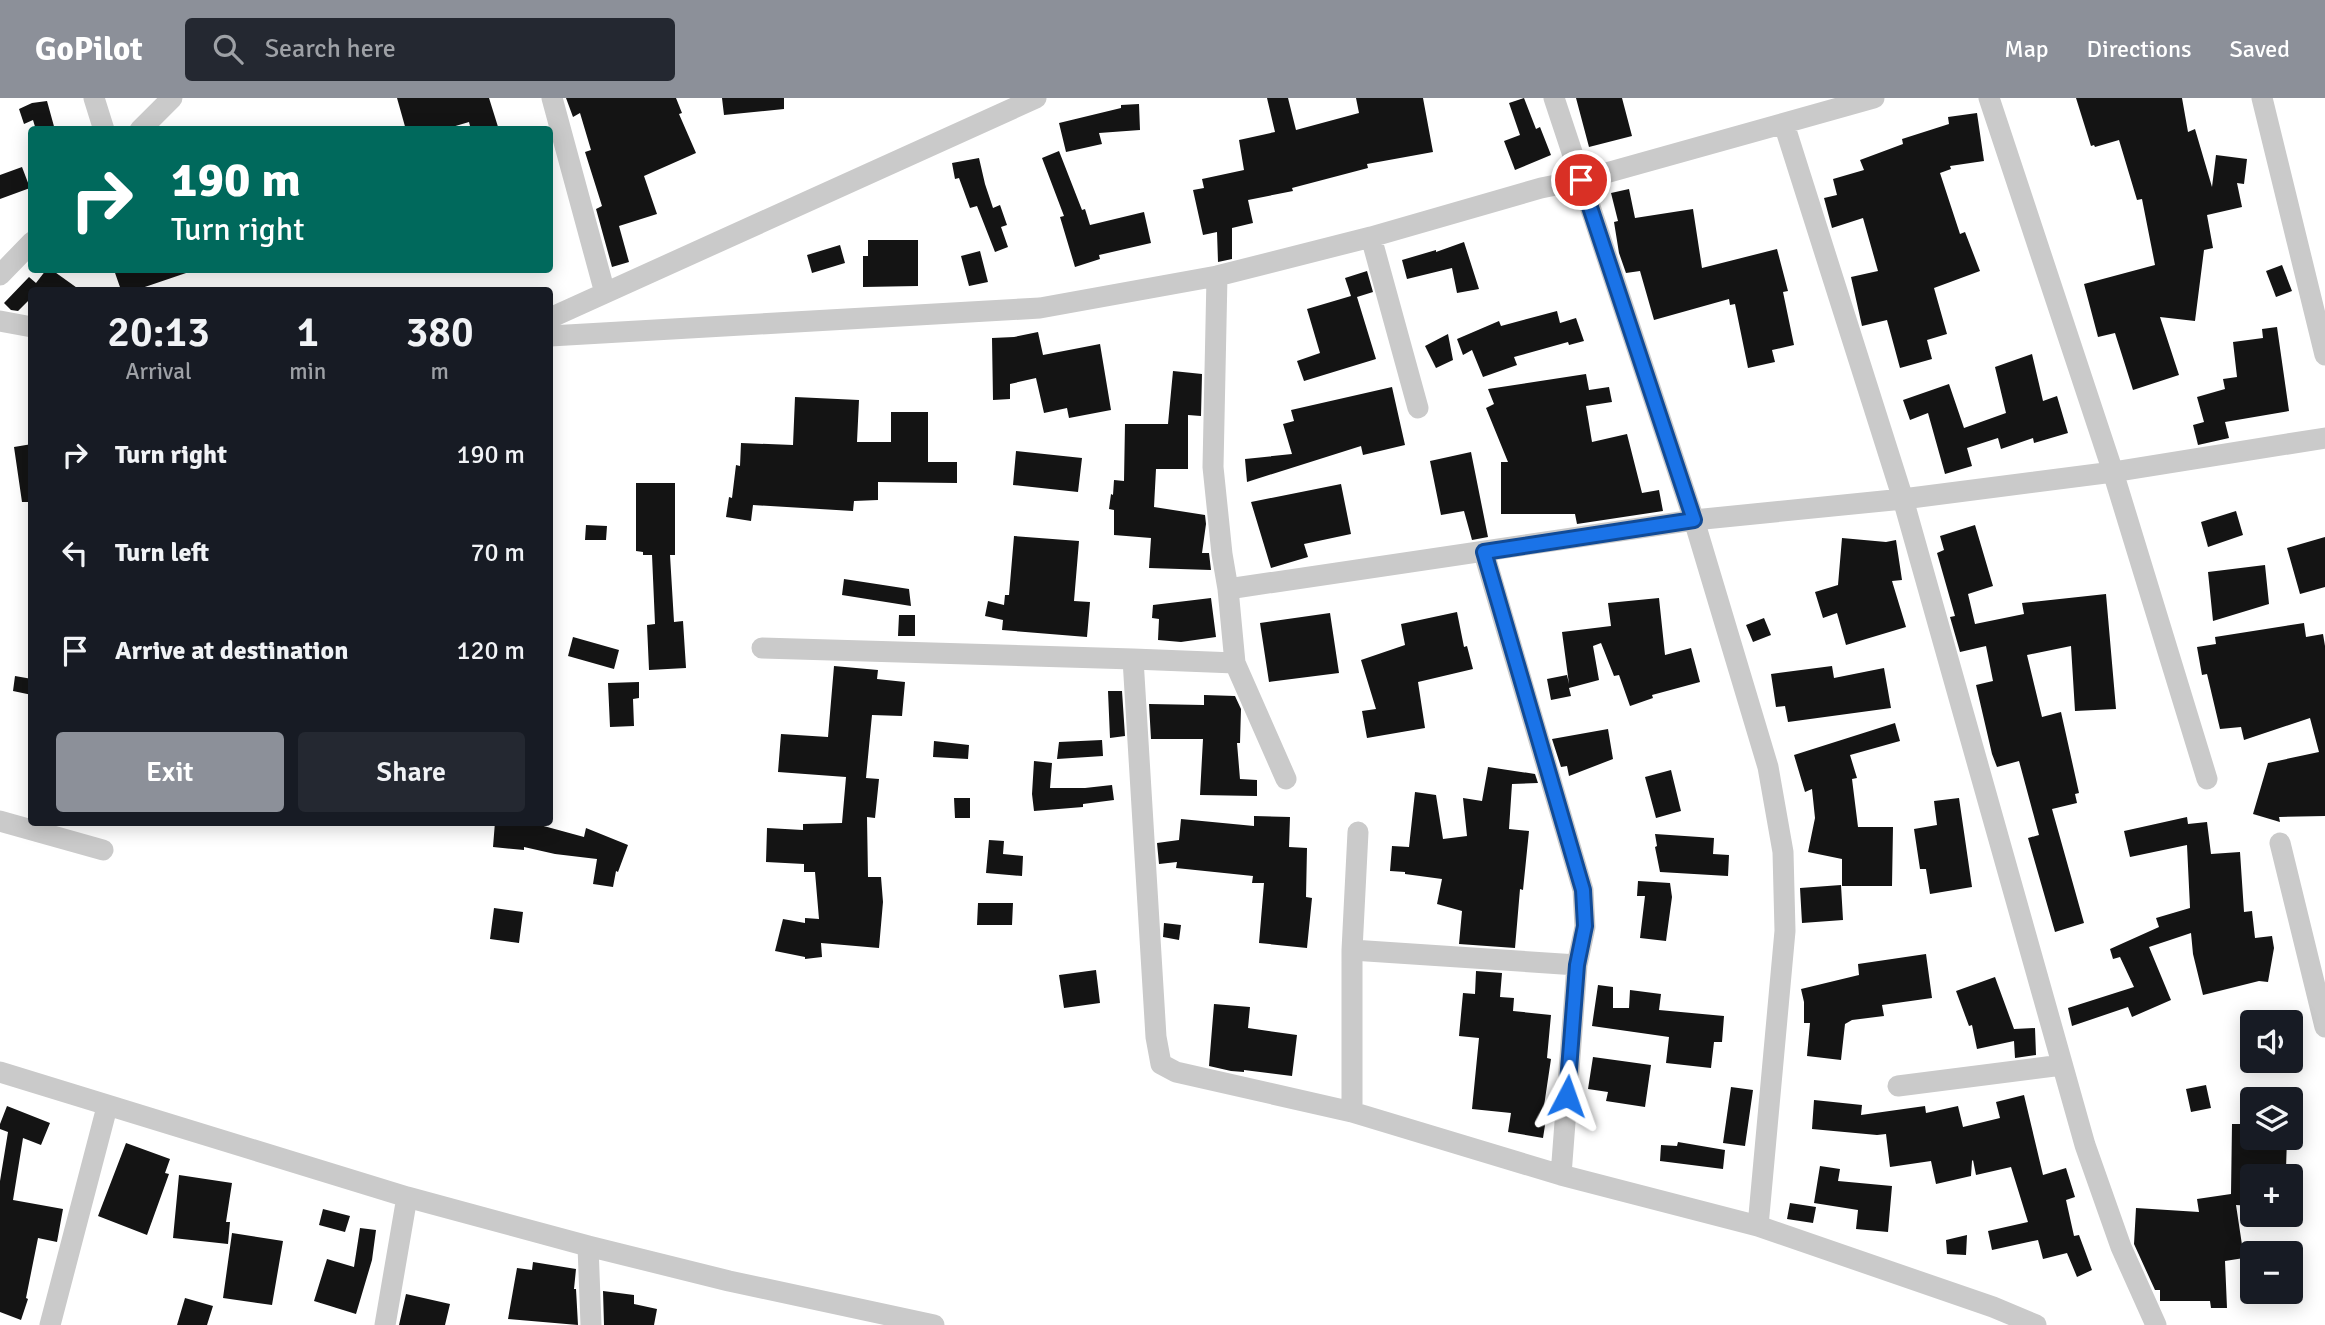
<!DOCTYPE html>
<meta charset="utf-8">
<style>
:root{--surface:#171b24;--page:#242831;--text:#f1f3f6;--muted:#9ea1a6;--accent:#8c9099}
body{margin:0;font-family:Signika,sans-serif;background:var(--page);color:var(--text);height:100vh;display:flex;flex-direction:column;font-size:26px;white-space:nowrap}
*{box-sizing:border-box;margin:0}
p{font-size:23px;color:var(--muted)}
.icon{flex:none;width:38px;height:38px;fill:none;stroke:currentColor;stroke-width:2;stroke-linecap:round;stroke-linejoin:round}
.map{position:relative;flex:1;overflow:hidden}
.panel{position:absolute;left:28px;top:189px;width:525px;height:539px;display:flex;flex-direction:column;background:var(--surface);border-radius:7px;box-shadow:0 4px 18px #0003}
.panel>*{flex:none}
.banner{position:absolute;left:28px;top:28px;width:525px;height:147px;border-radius:7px;box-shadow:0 4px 18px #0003;background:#00695c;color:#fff;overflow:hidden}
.tools{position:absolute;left:2240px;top:912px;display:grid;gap:14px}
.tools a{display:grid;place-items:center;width:63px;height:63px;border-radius:7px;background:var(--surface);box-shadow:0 4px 18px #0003;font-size:35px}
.pin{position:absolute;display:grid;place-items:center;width:60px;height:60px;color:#fff;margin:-30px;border:4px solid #fff;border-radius:50%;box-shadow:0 2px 7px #0007}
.me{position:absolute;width:77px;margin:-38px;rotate:4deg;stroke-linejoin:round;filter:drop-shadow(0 0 5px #0008)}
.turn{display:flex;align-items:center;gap:24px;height:147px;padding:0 28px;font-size:32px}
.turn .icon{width:91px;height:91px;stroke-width:2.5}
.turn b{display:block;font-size:49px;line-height:60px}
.eta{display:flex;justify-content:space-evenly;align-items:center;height:119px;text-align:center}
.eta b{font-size:42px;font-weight:600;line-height:49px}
.action{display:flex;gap:14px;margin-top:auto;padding:14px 28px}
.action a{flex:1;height:80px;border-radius:7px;background:var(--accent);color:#fff;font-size:28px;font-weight:600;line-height:80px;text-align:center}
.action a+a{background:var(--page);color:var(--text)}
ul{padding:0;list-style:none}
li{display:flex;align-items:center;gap:21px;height:98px;padding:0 28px}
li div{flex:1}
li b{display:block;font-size:26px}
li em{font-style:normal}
header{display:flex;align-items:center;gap:42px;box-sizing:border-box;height:98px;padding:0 35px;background:var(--accent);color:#fff}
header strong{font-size:33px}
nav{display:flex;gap:38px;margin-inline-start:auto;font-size:24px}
.search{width:490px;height:63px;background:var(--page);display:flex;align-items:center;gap:18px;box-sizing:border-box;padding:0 24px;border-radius:7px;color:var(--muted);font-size:26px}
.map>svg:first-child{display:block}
.building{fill:#141414}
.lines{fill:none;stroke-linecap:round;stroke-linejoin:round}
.minor{stroke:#cacaca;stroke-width:21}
.route-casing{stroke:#114b97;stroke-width:18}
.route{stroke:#1a73e8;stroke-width:12}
</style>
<header>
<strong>GoPilot</strong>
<div class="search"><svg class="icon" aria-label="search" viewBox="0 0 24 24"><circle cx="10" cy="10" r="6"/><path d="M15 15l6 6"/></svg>Search here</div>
<nav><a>Map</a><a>Directions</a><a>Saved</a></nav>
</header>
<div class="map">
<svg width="2325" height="1227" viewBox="0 0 2325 1227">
<rect width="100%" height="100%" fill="#fff"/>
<path class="building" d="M397,0H489L499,32H471L469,24L442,32H406Z
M566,0H676L682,15L679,16L696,55L644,78L657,116L619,128L629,164L612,169L596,111L602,108L585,54L591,52L580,15L573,19Z
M722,0H784V11L724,17Z
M1267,0H1288L1296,32L1359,15L1356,0H1423L1433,54L1367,66L1368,70L1292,90L1293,93L1248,102L1253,125L1232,130V161L1218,164L1217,134L1203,137L1193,92L1204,90L1202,81L1244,72L1239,42L1275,34Z
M1524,0L1536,31L1540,29L1551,57L1515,72L1504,43L1520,37L1509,5Z
M1576,0H1622L1632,38L1589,49Z
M2076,0H2182L2188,34L2195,31L2212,89L2216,57L2247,61L2244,86L2237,85L2242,109L2207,117L2213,150L2204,152L2195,223L2160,219L2179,277L2133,292L2115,235L2098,239L2084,186L2155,167L2142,101L2137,102L2119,42L2095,49L2094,47L2091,48Z
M47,3L55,32H36L33,22L24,26L19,11L32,5Z
M1139,6L1140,32L1099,35L1102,46L1066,54L1059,25L1121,10V7Z
M1977,15L1984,63L1950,68L1951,71L1940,75L1960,136L1965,134L1980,173L1934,190L1947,236L1927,242L1932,261L1900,270L1887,222L1862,228L1851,179L1878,173L1863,120L1832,130L1824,100L1837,97L1833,81L1864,72L1860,62L1903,46L1902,41L1949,26L1948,19Z
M1059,53L1082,112L1085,111L1090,127L1144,114L1151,145L1099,157L1100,161L1075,169L1060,119L1064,118L1042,60Z
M979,60L985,86L993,110L1000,107L1007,127L1001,129L1008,149L995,154L977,108L970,110L959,80L955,81L952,65Z
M22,69L30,90L0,101V77Z
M1629,91L1635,120L1693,111L1702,170L1777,151L1788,193L1783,194L1794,247L1772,252L1775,264L1748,270L1735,206L1730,207L1729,201L1654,222L1640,173L1626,175L1619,155L1614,124L1618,123L1611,95Z
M868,142H918V188L863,189V158H868Z
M1464,144L1479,191L1457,195L1452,170L1407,181L1402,162L1436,152V154Z
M840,147L845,165L812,175L807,157Z
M980,153L988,184L969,188L961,158Z
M2282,167L2292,193L2276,199L2266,173Z
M46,172H52L80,192H32V199L18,213L11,212L4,205L29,179L36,185Z
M114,172H189V174L136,192H121Z
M1367,173L1373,194L1357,199L1376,261L1304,283L1297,263L1320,255L1307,211L1351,198L1345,180Z
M1557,213L1560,225L1576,220L1584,243L1569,247L1568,244L1514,259L1517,267L1483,279L1472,252L1463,257L1457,241L1499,223L1501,228Z
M2277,229L2289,313L2225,324L2229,340L2198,347L2193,327L2204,324L2197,299L2225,291L2223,281L2237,279L2233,244L2263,240L2262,231Z
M1038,234L1043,257L1100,246L1111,312L1069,320L1067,310L1044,315L1036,280L1010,286V301L993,302L992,240L1014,239Z
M1448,236L1453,262L1436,270L1425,248Z
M2032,256L2043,303L2057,298L2068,335L2034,345L2033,340L2001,351L1998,340L1967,350L1972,368L1945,376L1928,315L1910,322L1903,302L1949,286L1964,330L2006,315L1995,269Z
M1173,273L1202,276L1201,318L1188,317V371H1156L1154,409L1205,417L1206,426L1202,455H1209L1211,472L1149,470L1151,440L1114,437V412L1109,411L1111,396L1113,397L1114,382L1124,383L1125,326H1168Z
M1586,276L1589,292L1609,289L1612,304L1586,308L1592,344L1627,336L1642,395L1659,392L1663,413L1577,426L1575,416H1501V364H1508L1486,310L1494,306L1488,291Z
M1392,289L1405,347L1363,357L1361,348L1247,384L1245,361L1292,356L1283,326L1294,323L1291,312Z
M795,299L859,302L857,344H891V314H928V364H957V385L878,384V402L854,403L853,413L753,407L751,423L726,419L729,399L732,400L736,367L740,368L741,345L793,347Z
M32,346V404H22L14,349Z
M1016,353L1082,360L1078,394L1013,387Z
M1471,354L1488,439L1472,442L1464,413L1441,417L1430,363Z
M636,385H675V457H670L674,524L683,523L686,570L649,572L647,527L655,526L652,457H643V454L636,453Z
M1341,386L1351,436L1304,446L1308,459L1271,470L1251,404Z
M2236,413L2243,437L2208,449L2201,424Z
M586,427L607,428L606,442H585Z
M1975,427L1993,488L1968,496L1975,526L2024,516L2022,505L2106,496L2116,611L2075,613L2071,548L2027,557L2042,619L2061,614L2079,695L2075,696L2077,705L2052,711L2084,825L2055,834L2028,740L2039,737L2019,663L1997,669L1992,656L1976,587L1993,583L1986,548L1960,554L1950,519L1955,518L1937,455L1944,452L1940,438Z
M1014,438L1079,443L1074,503L1090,504L1087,539L1002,532L1003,522L985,518L988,503L1004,507L1005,497H1009Z
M2325,439V489L2300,496L2287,450Z
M1842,440L1886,444L1896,442L1902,482L1892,483L1906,529L1846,547L1837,515L1823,520L1815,494L1838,487Z
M2265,467L2269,506L2213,523L2208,474Z
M844,481L909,491L911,508L842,497Z
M1211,500L1216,539L1181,544L1158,542L1159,521L1152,520L1153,507Z
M1659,500L1665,557L1691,550L1700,584L1652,597L1653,600L1630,608L1619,577L1614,578L1601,545L1593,548L1599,582L1569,590L1571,598L1551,602L1547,581L1567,577L1569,586L1562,534L1611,528L1608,505Z
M1457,514L1464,549L1467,548L1473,571L1418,584L1425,630L1367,640L1362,613L1376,611L1361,562L1405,547L1401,526Z
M1330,515L1339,575L1269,584L1260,525Z
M899,517H915V538H898Z
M1764,520L1771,537L1753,544L1746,527Z
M2304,525L2306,539L2323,536L2325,548V718L2279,719L2280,724L2253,716L2268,665L2319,654L2310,620L2244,642L2241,629L2220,631L2207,576L2202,577L2197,549L2216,546L2215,539Z
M573,539L619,552L614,571L568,558Z
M834,568L878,572L877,581L905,584L902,618L872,617L866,680L879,681L875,720L867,719L868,779H881L883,804L879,850L821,845L822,859L805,861V859L775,853L783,821L805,825V820L819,821L815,774H804V766L766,764L767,730L803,732V726L842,725L846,679L778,674L781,636L828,639Z
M1832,568L1834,580L1884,570L1891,610L1788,624L1785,608L1776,609L1771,576Z
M15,578L32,581V597L13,593Z
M639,584V600L633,601L634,628L610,629L608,585Z
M1108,593H1122L1125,638L1110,640Z
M1204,597L1235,598L1241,611L1240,645H1237L1240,681L1257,682V698L1200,697L1203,641H1151L1149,606L1204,607Z
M1895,625L1900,643L1850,657L1857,680L1852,681L1858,729H1893L1892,788H1842V761L1808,754L1815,720L1812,691L1805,694L1794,657Z
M1608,631L1613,661L1569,678L1567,668L1561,669L1552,641Z
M1102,642L1103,658L1057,661L1059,644Z
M934,643L969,647L968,661L933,659Z
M1034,663L1052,665L1050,690H1085L1112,687L1114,702L1083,706V709L1034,713L1032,696Z
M1488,669L1535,676L1538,685L1512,686L1509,731L1529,733L1523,792L1520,791L1515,850L1459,846L1462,813L1437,806L1442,781L1405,776V774L1390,773L1392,748L1409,749L1415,694L1436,697L1443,741L1467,738L1463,700L1482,703Z
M1671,672L1681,713L1656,720L1645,679Z
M954,700H970V720H955Z
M1959,700L1972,789L1930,796L1926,771H1920L1914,731L1937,727L1934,703Z
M1254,718L1290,719L1289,749L1307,750L1306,799L1312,800L1307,850L1259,845L1264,785H1252L1253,778L1176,770L1177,764L1159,766L1157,745L1179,742L1181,721L1254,728Z
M2187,719L2188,726L2207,724L2211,756L2240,754L2244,814L2252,813L2255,840L2272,838L2274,850L2268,884L2259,883L2203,897L2193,856L2191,835L2149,849L2171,902L2132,919L2128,909L2072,928L2068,910L2134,889L2120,859L2113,861L2110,851L2159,829L2156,820L2190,810L2187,747L2130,759L2124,733Z
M495,724L540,727L584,739L586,730L628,747L618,774L616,773L613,789L593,786L597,761L555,756L524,749V752L493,749Z
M1655,736L1714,740L1713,756L1729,757L1728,778L1660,774L1655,749L1657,748Z
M989,742L1004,743L1003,756L1023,758L1022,778L986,775Z
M1638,783L1670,785L1672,799L1666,843L1640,840L1645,798H1637Z
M1841,787L1843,822L1802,825L1800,790Z
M978,805H1013L1012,827H977Z
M494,810L523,814L519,845L490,841Z
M1164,825L1181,827L1179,842L1163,839Z
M1926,856L1932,900L1882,907L1884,918L1852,922L1845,926L1841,962L1807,958L1810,925H1804V904L1801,891L1859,877L1858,866Z
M1096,872L1100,905L1064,910L1059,877Z
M1476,873L1502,875L1500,899L1514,900L1513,913L1551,917L1547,960L1551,961L1544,1008H1548L1543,1040L1508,1034L1511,1015L1472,1011L1479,940L1459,938L1463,895L1475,896Z
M1995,879L2014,931L2035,930L2036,957L2015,960L2014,943L1977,951L1972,927L1969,928L1956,893Z
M1598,887L1613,889V910H1629L1630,892L1661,896L1659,912L1724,918L1722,944H1714L1711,970L1666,965L1669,939L1592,928Z
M1214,906L1250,909L1248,930L1297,937L1292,978L1244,972V974L1231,973L1209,968Z
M1593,959L1651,967L1645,1009L1606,1003L1608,994L1588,991Z
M2206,987L2211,1010L2191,1014L2186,991Z
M1731,989L1753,992L1745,1048L1723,1045Z
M2024,997L2043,1077L2066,1070L2075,1099L2066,1102L2074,1138L2079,1137L2092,1172L2077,1179L2067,1155L2043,1161L2038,1142L1992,1152L1988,1133L2028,1124L2011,1069L1976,1077L1973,1062L1972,1063L1971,1078L1936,1086L1931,1063L1890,1069L1886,1036L1877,1037L1812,1031L1814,1002L1862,1007L1861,1017L1925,1008L1926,1015L1958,1008L1963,1029L2000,1020L1996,1004Z
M7,1008L50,1025L41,1047L23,1040L13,1102L63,1111L57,1144L38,1140L26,1200L28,1201L21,1222L0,1214V1083L8,1034L0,1031V1026Z
M2232,1026H2252V1040H2287L2286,1071L2252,1070V1108L2236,1107L2244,1160L2225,1163L2227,1210H2211L2210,1203H2160V1192H2155L2134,1146L2136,1110L2199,1114L2197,1101L2231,1096Z
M1678,1044L1725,1052L1723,1071L1660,1063L1661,1047L1677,1048Z
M126,1045L170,1061L165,1075L169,1076L147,1137L98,1118Z
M1820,1068L1840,1071L1838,1083L1892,1088L1888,1134L1856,1131L1858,1112L1814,1105Z
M179,1077L232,1085L226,1124H230L228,1146L173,1140Z
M1790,1105L1816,1109L1813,1125L1787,1121Z
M323,1111L350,1118L345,1134L319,1127Z
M360,1130L376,1132L372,1162L356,1216L314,1203L327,1161L354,1169Z
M232,1135L283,1143L272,1207L223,1200Z
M1967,1137L1966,1157L1947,1156L1946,1142Z
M533,1164L576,1171L574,1191H576L578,1227L508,1221L517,1170L532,1172Z
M603,1193L634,1197V1206L657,1211L654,1227H604Z
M406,1196L450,1206L445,1227H399Z
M185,1200L213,1208L207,1227H177Z"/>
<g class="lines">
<path class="minor" d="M94,0L104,32
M552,0L605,195
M1554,0L1694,422L1768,669L1783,754L1785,833L1758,1128
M1989,0L2113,374L2207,681
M2262,0L2325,257
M1784,26L1903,401L2113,374L2325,340
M140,32L172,0
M1371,139L1418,310
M0,177L32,144
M1217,178L1213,369L1222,456L1228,491L1694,422L1903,401L2085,1047L2121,1149L2156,1227
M550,220L1036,0
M0,223L32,229
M550,238L1040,210L1217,178L1371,139L1541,90L1581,82L1874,0
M1484,455L1583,792L1585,829L1577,867L1561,1077L1758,1128L1993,1209L2036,1227
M1228,491L1235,565L1286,681
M762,550L1133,561
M1235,565L1133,561L1156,939L1161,966L1176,974L1352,1014L1561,1077
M0,723L103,752
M2280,745L2325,929
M1352,852L1577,867
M0,974L407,1099L588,1148L591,1227
M1898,988L2062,967
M1352,1014V852L1358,734
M588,1148L729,1183L934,1227
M50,1227L107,1009
M385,1227L407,1099"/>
</g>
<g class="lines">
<defs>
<path id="route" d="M1567,998L1577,867L1585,828L1583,792L1484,454L1694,422L1581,82"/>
</defs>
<use href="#route" class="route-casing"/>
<use href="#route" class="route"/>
</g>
</svg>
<div class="tools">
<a><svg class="icon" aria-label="sound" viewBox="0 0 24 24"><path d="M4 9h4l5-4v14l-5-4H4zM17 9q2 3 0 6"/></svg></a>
<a><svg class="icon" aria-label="layers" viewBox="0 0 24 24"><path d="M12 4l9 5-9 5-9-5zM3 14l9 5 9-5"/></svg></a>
<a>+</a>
<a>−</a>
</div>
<div class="pin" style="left:1581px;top:82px;background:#d93025"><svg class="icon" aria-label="arrive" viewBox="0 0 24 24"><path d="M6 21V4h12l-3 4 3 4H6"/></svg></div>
<svg class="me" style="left:1567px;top:998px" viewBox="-20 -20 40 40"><path d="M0-17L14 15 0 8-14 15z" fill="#1a73e8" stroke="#fff" stroke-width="4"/></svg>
<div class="banner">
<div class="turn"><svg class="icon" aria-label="right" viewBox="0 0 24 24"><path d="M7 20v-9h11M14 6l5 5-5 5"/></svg><div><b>190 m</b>Turn right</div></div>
</div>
<section class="panel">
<div class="eta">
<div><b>20:13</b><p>Arrival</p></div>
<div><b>1</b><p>min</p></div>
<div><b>380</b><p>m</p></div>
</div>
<ul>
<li><svg class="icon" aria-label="right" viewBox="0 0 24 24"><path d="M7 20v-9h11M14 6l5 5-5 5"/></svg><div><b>Turn right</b></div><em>190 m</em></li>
<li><svg class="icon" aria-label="left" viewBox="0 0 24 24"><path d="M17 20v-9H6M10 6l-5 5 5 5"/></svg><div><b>Turn left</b></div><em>70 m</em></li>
<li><svg class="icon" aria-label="arrive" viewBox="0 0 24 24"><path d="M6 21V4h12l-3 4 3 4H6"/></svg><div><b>Arrive at destination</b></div><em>120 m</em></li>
</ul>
<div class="action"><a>Exit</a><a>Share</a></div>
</section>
</div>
